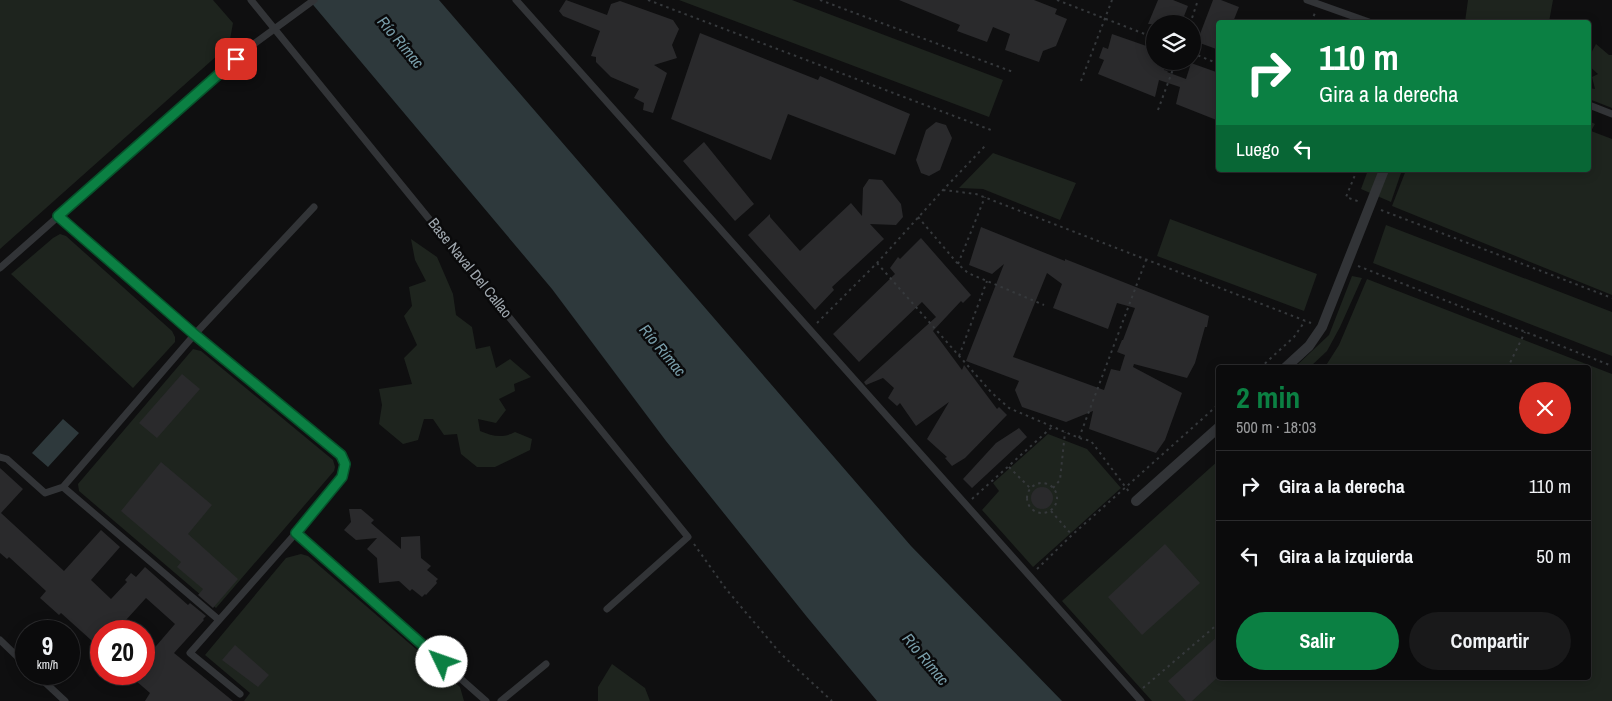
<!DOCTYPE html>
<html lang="es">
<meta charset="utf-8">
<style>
:root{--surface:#0b0b0c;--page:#19191a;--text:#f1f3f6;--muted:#9a9b9d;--line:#2b2b2d;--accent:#0b8043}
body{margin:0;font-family:"Archivo Narrow",sans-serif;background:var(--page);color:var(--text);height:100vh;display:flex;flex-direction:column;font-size:19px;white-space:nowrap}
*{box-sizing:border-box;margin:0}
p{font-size:16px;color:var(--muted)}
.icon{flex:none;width:28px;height:28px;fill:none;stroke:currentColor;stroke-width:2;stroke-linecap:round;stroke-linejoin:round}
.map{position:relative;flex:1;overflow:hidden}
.sheet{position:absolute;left:1216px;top:365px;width:375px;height:315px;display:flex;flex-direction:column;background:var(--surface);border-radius:5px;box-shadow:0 2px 12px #0003,0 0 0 1px var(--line)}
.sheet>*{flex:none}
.guide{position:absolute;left:1216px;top:20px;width:375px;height:152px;border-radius:5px;box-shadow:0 2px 12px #0003,0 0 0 1px var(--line);background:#0b8043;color:#fff;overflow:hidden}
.controls{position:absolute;left:1146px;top:15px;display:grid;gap:10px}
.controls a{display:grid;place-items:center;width:55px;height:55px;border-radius:50%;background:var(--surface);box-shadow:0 2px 12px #0003,0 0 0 1px var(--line);font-size:25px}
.speed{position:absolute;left:15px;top:620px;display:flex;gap:10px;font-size:25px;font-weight:700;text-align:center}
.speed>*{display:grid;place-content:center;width:65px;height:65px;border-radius:50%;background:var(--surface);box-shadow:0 2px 12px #0003,0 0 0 1px var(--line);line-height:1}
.speed small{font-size:12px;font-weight:400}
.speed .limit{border:8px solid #d22;background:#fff;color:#111}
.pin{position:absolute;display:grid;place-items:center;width:42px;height:42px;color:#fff;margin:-21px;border-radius:10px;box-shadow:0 2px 8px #0006}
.me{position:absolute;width:55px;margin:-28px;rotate:312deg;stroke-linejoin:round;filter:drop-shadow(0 0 4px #0008)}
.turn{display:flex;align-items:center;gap:18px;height:105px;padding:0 20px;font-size:22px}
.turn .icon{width:65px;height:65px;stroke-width:2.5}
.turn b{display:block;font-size:35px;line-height:42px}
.then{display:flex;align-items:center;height:48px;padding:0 20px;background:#0003;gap:10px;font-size:19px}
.round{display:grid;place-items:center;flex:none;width:52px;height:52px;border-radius:26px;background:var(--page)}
.headline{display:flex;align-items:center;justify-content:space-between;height:85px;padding:0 20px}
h1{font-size:30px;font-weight:800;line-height:38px;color:var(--accent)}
.primary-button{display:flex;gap:10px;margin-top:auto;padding:10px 20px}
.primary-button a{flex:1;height:58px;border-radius:30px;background:var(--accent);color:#fff;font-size:20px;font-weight:800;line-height:58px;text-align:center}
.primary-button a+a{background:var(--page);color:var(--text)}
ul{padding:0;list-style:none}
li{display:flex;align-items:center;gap:15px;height:70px;padding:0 20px;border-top:1px solid var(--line)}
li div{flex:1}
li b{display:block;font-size:19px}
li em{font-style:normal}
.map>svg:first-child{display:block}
.green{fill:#1e241e}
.water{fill:#2e393c}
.building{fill:#2a2a2c;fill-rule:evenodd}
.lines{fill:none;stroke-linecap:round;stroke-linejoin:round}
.path{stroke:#36393c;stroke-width:2;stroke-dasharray:2.5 4;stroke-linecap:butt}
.service{stroke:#323437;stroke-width:7}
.pedestrian{stroke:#323437;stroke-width:10}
.route-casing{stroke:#07532c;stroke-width:12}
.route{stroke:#0b8043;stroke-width:9}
.labels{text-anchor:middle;stroke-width:5;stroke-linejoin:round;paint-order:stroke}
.street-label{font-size:15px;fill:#a1a9b0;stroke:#0a0a0b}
.water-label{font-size:16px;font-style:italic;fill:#799eaa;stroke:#0a0a0b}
</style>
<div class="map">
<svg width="1612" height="701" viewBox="0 0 1612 701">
<rect width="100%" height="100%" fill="#0f0f10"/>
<path class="green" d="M0,0H213L233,23L229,45L0,249Z
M679,0H792L1003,80L989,117Z
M1468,0H1553L1549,22H1465Z
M1596,44L1609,55H1612V108L1589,99V88L1595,89L1592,77L1598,74L1589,66V57Z
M1589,121L1595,124L1591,131L1612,139V295L1392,206L1406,170H1589Z
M993,153L1076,183L1060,220L983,189L959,188Z
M1368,170H1402L1391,202L1361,189Z
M1170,219L1317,274L1304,311L1157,256Z
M1386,225L1612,312V356L1373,263Z
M60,234L66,236L172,331L175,337V342L133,388L11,274L53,238Z
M411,239L437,257L453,294L456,315L472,327L476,349L490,346L496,368L510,359L531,377L514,384L515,391L499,399L506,410L496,423L478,419L480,431C493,436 501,439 515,432L532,439L530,450L495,467H477L461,454L457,434L444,435L433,419H424L418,440L403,444L379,424L382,405L379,389L412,384L404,358L417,345L404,316L412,306L409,287L426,281L415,260Z
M1352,276L1362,278L1340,327L1327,351L1310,367H1295L1329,335Z
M1367,279L1612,374V701H1152L1062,601L1219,460V678H1589V368L1325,367L1339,345Z
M193,349L201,351L333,460L335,467L334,471L216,608L79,491L78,484Z
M1048,434L1087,449L1121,488L1033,567L982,510L999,491L993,483Z
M301,554L308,556L460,687L464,701H244L250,693L205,655L286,558Z
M612,664L645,688L650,701H598V687Z"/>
<path class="water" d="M309,0H439L911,546L1062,701H877L807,617L666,441L552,289Z
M63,419L79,433L48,467L32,453Z"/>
<path class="building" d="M566,0L607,15L611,4L620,1L673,20L679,29L672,45L677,58L654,65L667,73L653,113L643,110L644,103L634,98L639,89L611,77L596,62V57L591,56L600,31L563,16L559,11Z
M899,0H1034L1057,9L1055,14L1067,19L1056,46L1043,51L1039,62L1005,50L1010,34L993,27L987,42L957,31L960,25Z
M1158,0H1173L1188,6L1181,24H1148Z
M1213,0H1221L1239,7L1233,22H1219V50L1197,42Z
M700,33L818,80L820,76L910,114L895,155L788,114L771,160L671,119Z
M1112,34L1155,49V61H1168L1164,70L1168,71L1167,72L1186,79L1191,63L1219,73V121L1176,104L1180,87L1159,80L1155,97L1098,74L1104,60L1099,58L1103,47L1108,49Z
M936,122L946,125L952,138L940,170L929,176L921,173L916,160L926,130Z
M704,142L754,204L735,221L683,161Z
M869,179L882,180L901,204L903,217L896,225L870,224L884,239L832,287L834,290L815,310L748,235L770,214V217L800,251L851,203L862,216L863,188Z
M981,227L1065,261V259L1209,316L1207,327H1205L1195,363L1187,378L1134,364L1133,367L1182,393L1165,440L1156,453L1089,429L1093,411L1066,422L1022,407L1015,390L1019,381L966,361L1004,264L992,274L969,265ZM1047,273L1062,284L1053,308L1108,329L1117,303L1135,308L1123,340H1122L1117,352L1125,355L1120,371L1111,369L1104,390L1013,357Z
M921,238L971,295L963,303L961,301L933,331L962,370L964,365L997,409L999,407L1007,415L965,458L952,466L945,458L947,457L927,439L949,402L916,426L900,403L897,406L888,398L894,388L883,378L866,385L864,382L936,317L922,302L859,362L833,334L895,274L890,268L898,257L900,259Z
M182,374L200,389L157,438L139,423Z
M1019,428L1027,437L972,488L963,479L996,443Z
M161,462L212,505L188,534L238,579L213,608L198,595L203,589L177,567L181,562L121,511Z
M0,468L23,489L1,513L64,571L101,530L120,547L91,580L111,599L127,582L125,580L131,573L136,577L145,567L188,605L190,603L206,616L203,619L204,620L174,653L233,701H145L150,693L128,674H144V660L175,624L146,598L116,631H101V649L61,613L59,615L40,598L46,591L9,557L7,559L0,553Z
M1031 498a11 11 0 1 1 22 0a11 11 0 1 1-22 0Z
M349,509H361L374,520L371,523L401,549V537L420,536L421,558L431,566L427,570L438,579L436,581L437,583L426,595L425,594L422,597L412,589L410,591L399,581L379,583L377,558L367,549L377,538L356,540L344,530L351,522Z
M1165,544L1200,583L1142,635L1108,597Z
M1219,635V676L1192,701H1186L1168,681Z
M235,645L269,675L258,687L222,660Z"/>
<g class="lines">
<path class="path" d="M648,0L991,130
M820,0L1013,72
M1057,0L1155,38
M1311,22L1315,13
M1190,24L1198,0
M1192,53L1219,64
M1081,81L1112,0
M1158,110L1176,61
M1357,170L1346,197L1360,202
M943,190L976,194L1311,323
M1381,210L1612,298
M918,217L958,264L968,273L1044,305
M877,263L991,392L1009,408L1079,438L1091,441L1130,493
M958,264L985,197
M1358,266L1612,366
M817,323L877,263L943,190L986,145
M959,356L987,281
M1260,368L1294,337L1305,321
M1507,368L1509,365L1525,332
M1079,438L1146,260
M1009,467L1030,488
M1027 498a15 15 0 1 1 30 0a15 15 0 1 1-30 0Z
M1053,488L1060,480L1065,432
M972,499L1052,427
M1051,511L1072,535
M694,544L726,589L781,654L832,701
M1037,569L1072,535L1219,404
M1143,688L1219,623"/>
<path class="service" d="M251,0L688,537L607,609
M516,0L1141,701
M1307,0L1369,22
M1589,105L1612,114
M58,216L195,334L341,455L345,464L342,477L296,533L486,701
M0,268L251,46L314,0
M0,457L7,459L45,493L63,487L195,334L314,207
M63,487L219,620
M0,640L26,665
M36,674L65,701
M240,694L190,653L296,533
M501,701L546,664"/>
<path class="pedestrian" d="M1285,368L1309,346L1322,327L1384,170
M1136,501L1219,427"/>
</g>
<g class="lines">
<defs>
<path id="route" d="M236,59L58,216L194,334L341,455L345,464L342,477L296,533L442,662"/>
</defs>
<use href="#route" class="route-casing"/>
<use href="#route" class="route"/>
</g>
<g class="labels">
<g class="street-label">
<text transform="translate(470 268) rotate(51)" y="5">Base Naval Del Callao</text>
</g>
<g class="water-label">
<text transform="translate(401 42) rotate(50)" y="6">Río Rímac</text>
<text transform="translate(663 350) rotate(50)" y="6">Río Rímac</text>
<text transform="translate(926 659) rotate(50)" y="6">Río Rímac</text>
</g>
</g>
</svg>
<div class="controls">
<a><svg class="icon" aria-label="layers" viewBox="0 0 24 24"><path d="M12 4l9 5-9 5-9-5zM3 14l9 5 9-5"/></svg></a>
</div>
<div class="speed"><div>9<small>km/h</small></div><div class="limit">20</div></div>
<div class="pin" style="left:236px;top:59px;background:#d93025"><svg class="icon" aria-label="arrive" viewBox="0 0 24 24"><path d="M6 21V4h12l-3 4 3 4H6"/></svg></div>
<svg class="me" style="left:442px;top:662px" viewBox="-20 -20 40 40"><circle r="19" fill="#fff"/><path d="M0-13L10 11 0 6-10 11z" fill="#0b8043"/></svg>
<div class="guide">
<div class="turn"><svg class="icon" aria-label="right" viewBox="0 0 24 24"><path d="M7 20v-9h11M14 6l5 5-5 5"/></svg><div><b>110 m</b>Gira a la derecha</div></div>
<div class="then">Luego<svg class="icon" aria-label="left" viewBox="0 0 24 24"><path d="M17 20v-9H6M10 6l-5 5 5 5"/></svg></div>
</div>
<section class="sheet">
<div class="headline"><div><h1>2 min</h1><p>500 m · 18:03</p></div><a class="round" style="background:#d93025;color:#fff"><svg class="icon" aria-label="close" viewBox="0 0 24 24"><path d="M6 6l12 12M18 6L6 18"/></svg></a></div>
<ul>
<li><svg class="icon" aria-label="right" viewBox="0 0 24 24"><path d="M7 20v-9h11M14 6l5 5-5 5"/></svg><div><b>Gira a la derecha</b></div><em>110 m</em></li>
<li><svg class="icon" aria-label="left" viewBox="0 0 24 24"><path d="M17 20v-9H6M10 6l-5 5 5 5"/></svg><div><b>Gira a la izquierda</b></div><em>50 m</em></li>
</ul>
<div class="primary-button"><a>Salir</a><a>Compartir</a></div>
</section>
</div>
